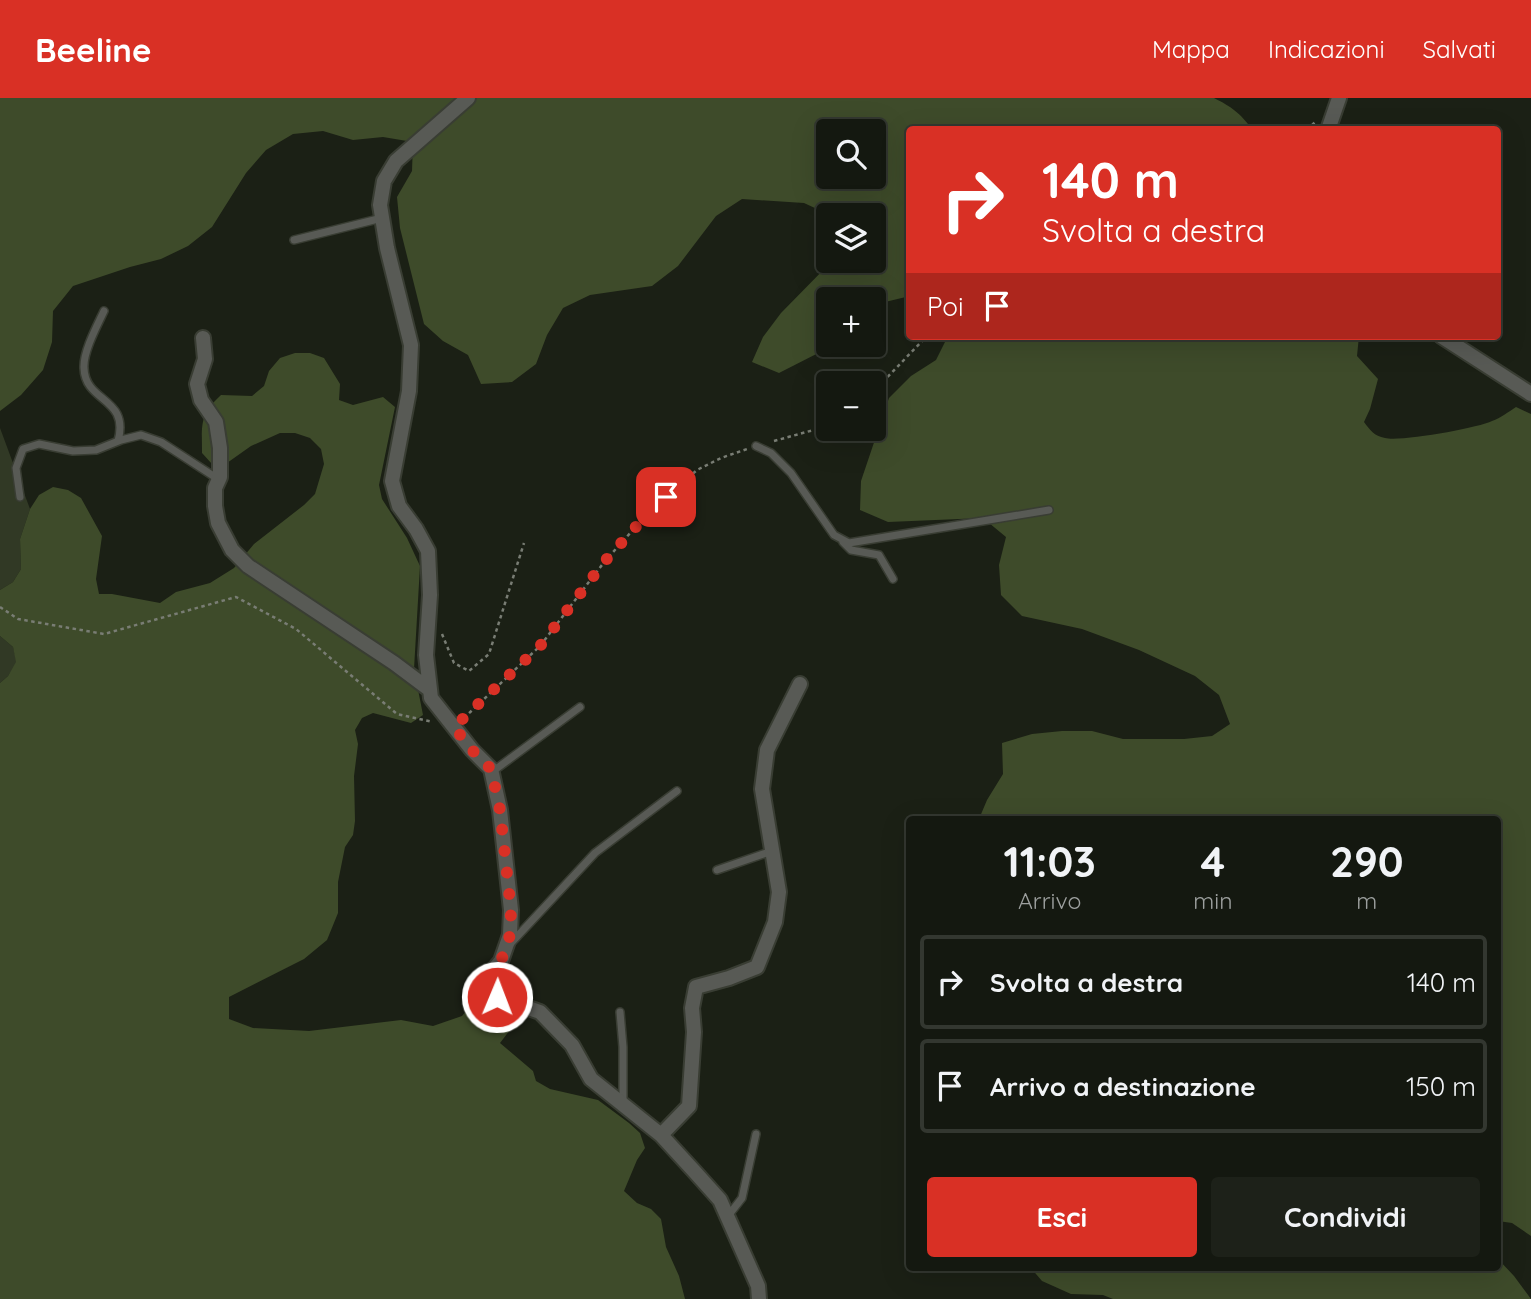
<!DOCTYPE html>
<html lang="it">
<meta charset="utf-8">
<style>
:root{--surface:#141810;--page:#1d2119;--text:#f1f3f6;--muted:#9da09f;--line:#333730;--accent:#d93025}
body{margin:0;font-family:Quicksand,sans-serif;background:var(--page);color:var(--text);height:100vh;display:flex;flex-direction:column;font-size:26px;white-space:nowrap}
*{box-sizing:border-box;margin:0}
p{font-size:23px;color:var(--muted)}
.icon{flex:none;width:38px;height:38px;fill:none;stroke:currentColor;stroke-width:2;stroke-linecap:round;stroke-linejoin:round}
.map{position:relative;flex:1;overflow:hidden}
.panel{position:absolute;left:906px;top:718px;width:595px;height:455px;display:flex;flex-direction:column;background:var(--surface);border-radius:7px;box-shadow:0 7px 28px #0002,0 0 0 2px var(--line)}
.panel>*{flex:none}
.guide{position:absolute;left:906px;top:28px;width:595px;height:214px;border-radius:7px;box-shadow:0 7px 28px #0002,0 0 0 2px var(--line);background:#d93025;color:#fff;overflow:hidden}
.fabs{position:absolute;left:816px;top:21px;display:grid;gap:14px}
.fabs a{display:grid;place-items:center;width:70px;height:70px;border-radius:7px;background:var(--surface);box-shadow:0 7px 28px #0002,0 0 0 2px var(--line);font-size:35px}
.pin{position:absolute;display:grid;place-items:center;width:60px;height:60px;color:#fff;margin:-30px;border-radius:14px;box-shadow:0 4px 10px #0006}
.me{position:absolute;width:77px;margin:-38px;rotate:1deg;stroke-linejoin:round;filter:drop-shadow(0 0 5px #0008)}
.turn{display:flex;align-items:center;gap:24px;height:147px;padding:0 21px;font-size:32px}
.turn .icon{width:91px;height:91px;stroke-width:2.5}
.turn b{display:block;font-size:49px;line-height:60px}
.then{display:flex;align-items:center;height:66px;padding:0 21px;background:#0003;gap:14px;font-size:26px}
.eta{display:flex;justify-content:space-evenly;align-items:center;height:119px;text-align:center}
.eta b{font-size:42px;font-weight:800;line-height:49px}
.primary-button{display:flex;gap:14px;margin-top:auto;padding:14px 21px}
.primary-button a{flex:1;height:80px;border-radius:7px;background:var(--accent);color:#fff;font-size:28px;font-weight:800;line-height:80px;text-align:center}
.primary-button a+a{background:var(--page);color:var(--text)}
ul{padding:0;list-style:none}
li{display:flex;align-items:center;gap:21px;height:94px;margin:0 14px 10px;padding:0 7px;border:4px solid var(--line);border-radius:7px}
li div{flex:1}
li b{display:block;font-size:26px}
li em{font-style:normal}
header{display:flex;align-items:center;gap:42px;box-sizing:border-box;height:98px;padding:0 35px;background:var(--accent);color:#fff}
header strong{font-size:33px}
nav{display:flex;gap:38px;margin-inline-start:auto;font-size:24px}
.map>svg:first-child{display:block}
.green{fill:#313925}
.forest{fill:#3e4b2a;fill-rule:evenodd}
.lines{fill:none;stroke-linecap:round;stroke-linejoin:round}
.service-casing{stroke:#393d33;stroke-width:10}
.minor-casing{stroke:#393d33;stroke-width:18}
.path{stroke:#797d74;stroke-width:2.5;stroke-dasharray:3.5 3.5;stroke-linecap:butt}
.service{stroke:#585a55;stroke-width:7}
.minor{stroke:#585a55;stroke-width:14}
.route{stroke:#d93025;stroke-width:12;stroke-dasharray:0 21.6}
</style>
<header>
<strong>Beeline</strong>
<nav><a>Mappa</a><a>Indicazioni</a><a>Salvati</a></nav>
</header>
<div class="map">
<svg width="1531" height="1201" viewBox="0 0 1531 1201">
<rect width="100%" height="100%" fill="#1b2015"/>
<path class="green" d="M0,330L30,411L20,441L21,471L13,484L0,492Z
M0,538L13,549L17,564L8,578L0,585Z"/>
<path class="forest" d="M0,0H1214C1232,9 1240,15 1252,31L910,32V198L885,204L873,214V201H828V247H834L779,275L752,264L763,239L781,215L832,163H873V117H830L804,105L742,101L716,118L678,168L652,188L590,197L563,210L547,237L536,266L512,284L481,286L468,257L443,243L424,226L400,130L397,99L412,73L413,44L383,39L353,42L323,33L293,36L266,52L246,75L212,129L188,148L161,161L130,169L73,188L53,213L52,244L43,272L21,297L0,313ZM828,33H873V79H828Z
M948,238H1359L1357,258L1378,281L1370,311L1364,324C1370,332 1374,338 1385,340C1400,344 1478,330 1492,323C1501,320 1508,314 1516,309L1531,316V1138L1512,1125L1498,1123V721H979L987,702L1003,676L1002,645L1032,636L1062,633H1092L1123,641H1184L1212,638L1230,626L1219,597L1195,578L1139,552L1082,531L1022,518L1001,497L999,467L1006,439L983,420L888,424L860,412L861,383L889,300L911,278L936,262Z
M295,255H310L324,260L340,286L339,302L353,307L383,299L395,309L379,387L382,401L407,440L420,468L414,571L423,617L411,625L373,615L362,620L355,632L358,646L354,678L355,723L353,737L345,749L338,784V815L327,842L304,861L229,899V921L253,930L309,933L401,922L433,928L462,918L478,899L489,910L516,924L500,945L533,973L536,983L550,991L598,1002L629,1025L640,1035L645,1050L637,1062L624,1093L637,1105L651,1111L661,1121L666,1149L679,1178L685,1201H0V585L8,578L16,564L13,549L0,538V492L13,484L21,471L20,441L30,411L39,397L53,389L68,392L81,400L102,438L96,481L99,496H112L160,505L176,494L210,485L234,470L254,446L304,407L315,396L324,366L321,351L310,340L295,335H280L251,348L227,365L212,366L202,355C202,327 199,317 221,297L252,298L264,288L269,273L280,260Z
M1498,1161L1514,1178L1531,1201H1113L1103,1197L1071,1196L1042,1183L1030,1169H1498Z"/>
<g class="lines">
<defs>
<path id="service" d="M294,142L382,120
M104,213C97,228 83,254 84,270C85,305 130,299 118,343
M756,348L771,355L791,375L834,437L849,445L1049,412
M20,399L16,370L23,351L39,346L73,353L96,352L121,342L141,337L161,344L218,381
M843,444L851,452L879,457L893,481
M492,674L580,609
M717,772L772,753
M511,845L595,755L677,693
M620,914L623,949V1006
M728,1118L742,1100L756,1036"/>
<path id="minor" d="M468,0L396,63L384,83L380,107L387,150L411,247L409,293L392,383L399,408L416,431L428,453L430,497L426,557L431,600L472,652L491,671L500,712L511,812L510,837L501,863L495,870L492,881L493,891L497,899L540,914L572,947L591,981L661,1037L694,1073L720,1102L758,1188L759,1201
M1328,32L1339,0
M1441,238L1531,296
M203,240L205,261L197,286L201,302L216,324L220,350V379L215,390V408L218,425L232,452L248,468L394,565L430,592
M661,1037L689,1008L694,934L692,910L696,889L729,880L757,869L775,824L779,794L762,691L767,652L800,586"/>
</defs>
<use href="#service" class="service-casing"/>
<use href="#minor" class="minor-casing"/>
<path class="path" d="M1307,32L1316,23
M873,294L927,238
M774,343L828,328
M0,509L18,521L104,536L236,499L296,531L397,616L433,624
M442,536L454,565L469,573L489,556L524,445
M464,620L540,548L605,463L651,412L697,372L721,360L747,351"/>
<use href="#service" class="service"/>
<use href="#minor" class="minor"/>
</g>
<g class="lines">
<path class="route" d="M497,899L494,891L492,881L495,870L501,863L510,837L511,812L500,712L491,671L472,652L454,629L540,548L605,463L651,412L666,399"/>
</g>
</svg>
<div class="fabs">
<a><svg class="icon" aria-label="search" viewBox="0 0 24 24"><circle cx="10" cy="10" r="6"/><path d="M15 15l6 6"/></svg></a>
<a><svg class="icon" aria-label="layers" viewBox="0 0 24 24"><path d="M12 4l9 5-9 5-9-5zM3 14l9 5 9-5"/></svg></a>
<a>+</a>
<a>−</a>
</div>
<div class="pin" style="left:666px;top:399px;background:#d93025"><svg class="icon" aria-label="arrive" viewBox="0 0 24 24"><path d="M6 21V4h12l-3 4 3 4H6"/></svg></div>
<svg class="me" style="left:497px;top:899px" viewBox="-20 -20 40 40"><circle r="17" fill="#d93025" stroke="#fff" stroke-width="3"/><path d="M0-11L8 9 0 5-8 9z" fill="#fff"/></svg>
<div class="guide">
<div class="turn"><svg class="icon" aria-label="right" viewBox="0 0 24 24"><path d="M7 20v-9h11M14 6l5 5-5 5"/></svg><div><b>140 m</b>Svolta a destra</div></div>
<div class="then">Poi<svg class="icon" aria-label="arrive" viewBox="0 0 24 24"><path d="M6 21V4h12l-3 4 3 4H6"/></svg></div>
</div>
<section class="panel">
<div class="eta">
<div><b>11:03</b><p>Arrivo</p></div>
<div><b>4</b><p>min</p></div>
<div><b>290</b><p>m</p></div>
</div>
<ul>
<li><svg class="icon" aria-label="right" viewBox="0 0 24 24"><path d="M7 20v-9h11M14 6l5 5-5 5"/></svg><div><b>Svolta a destra</b></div><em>140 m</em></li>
<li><svg class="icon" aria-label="arrive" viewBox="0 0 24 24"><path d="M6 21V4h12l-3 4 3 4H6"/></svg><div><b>Arrivo a destinazione</b></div><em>150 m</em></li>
</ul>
<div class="primary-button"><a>Esci</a><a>Condividi</a></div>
</section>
</div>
